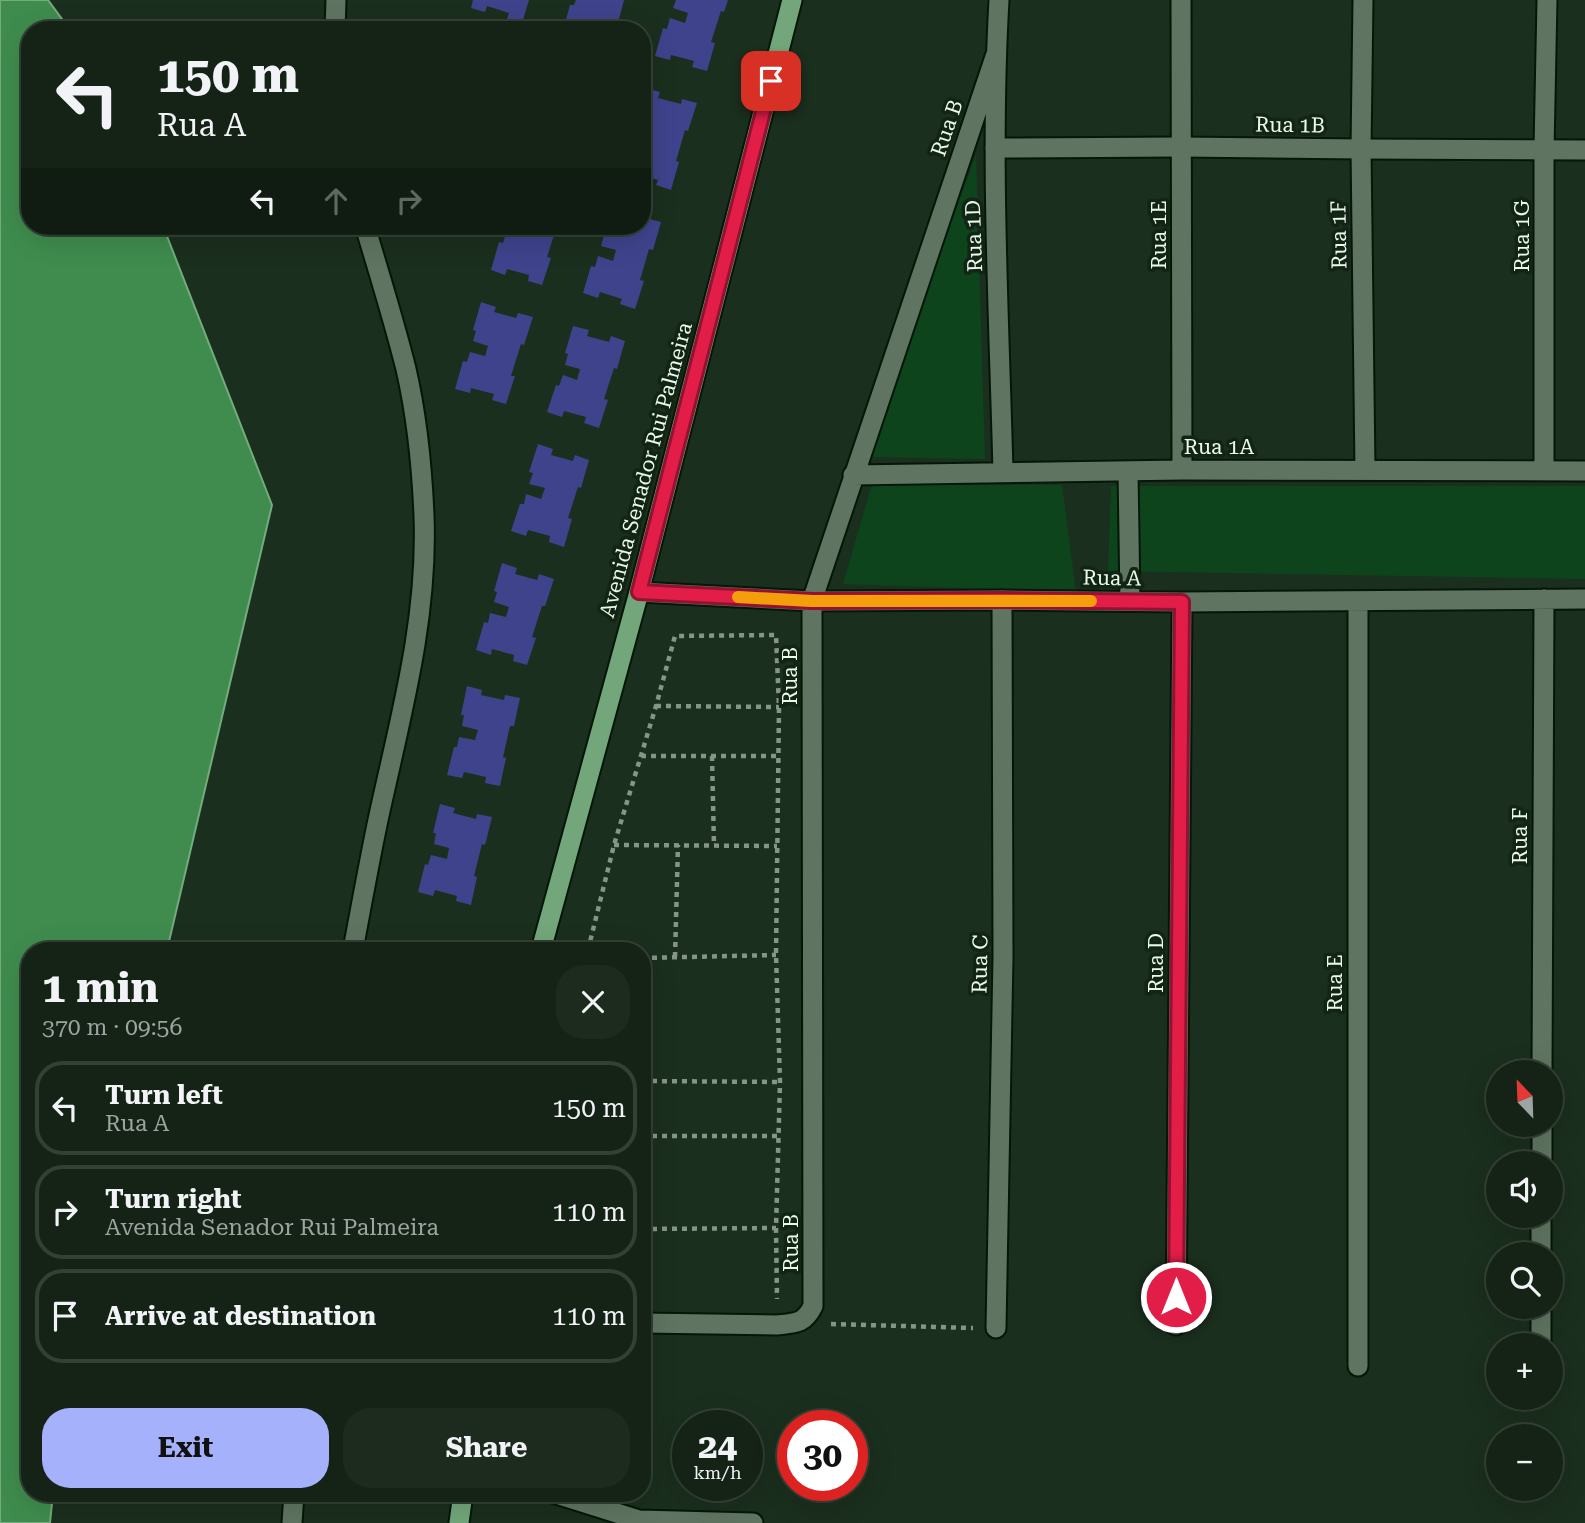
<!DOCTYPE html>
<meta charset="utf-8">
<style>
:root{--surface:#142316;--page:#1d2b1f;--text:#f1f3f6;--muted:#9da4a1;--line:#334035;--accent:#a6b1fc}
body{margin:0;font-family:"Roboto Serif",serif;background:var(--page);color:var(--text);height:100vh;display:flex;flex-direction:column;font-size:26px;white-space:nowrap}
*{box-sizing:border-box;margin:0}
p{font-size:23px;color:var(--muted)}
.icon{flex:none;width:38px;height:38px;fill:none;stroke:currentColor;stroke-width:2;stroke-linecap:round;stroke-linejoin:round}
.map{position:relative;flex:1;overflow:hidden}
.panel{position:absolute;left:21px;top:942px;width:630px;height:560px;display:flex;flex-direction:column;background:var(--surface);border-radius:28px;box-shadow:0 7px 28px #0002,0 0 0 2px var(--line)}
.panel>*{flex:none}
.top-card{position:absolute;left:21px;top:21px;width:630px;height:214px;border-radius:28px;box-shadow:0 7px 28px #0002,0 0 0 2px var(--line);background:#142316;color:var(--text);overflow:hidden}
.needle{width:46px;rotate:337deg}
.controls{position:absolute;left:1486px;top:1060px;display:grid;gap:14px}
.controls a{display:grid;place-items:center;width:77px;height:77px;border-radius:50%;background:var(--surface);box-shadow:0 7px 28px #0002,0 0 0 2px var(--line);font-size:35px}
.speed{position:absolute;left:672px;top:1410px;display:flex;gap:14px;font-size:35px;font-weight:700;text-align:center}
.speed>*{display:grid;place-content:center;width:91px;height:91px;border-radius:50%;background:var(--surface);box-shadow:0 7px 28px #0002,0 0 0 2px var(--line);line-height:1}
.speed small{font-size:18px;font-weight:400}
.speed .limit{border:10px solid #d22;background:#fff;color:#111}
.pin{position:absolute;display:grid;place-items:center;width:60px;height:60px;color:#fff;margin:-30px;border-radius:14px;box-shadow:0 4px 10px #0006}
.me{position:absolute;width:77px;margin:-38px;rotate:0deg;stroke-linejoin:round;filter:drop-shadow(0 0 5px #0008)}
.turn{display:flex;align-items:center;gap:24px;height:147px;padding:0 21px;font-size:32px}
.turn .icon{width:91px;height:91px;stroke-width:2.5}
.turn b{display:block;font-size:49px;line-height:60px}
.lanes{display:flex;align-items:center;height:66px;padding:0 21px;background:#0003;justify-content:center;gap:35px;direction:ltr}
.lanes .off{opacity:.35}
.round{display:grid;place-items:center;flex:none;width:74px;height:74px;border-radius:28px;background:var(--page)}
.headline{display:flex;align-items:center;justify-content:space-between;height:119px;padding:0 21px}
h1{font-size:42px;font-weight:700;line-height:52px}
.primary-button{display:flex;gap:14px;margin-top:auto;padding:14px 21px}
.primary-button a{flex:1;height:80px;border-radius:28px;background:var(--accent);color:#111;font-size:28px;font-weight:700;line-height:80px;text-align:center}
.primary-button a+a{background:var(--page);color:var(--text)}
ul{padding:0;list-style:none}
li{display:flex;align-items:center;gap:21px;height:94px;margin:0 14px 10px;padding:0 7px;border:4px solid var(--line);border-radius:28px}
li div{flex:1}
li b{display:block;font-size:26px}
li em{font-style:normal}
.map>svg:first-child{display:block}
.green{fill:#0d441c}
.water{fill:#3f8c4e;stroke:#73ac7d;stroke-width:2}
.building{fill:#3e438c}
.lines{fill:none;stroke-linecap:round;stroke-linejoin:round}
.service-casing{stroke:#051708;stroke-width:23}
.minor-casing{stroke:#051708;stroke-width:23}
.primary-casing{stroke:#051708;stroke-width:23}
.path{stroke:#859587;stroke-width:4.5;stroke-dasharray:5 5;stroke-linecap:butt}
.service{stroke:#5f7561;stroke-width:19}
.minor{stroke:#5f7561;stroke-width:19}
.primary{stroke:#73a77b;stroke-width:19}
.route-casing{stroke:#92132f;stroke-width:18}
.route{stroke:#e11d48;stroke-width:12}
.slow{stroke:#f59e0b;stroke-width:12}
.labels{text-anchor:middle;stroke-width:7;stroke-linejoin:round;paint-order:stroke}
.street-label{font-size:21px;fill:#ebf8ec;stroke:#122515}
</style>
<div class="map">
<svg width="1585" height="1523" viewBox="0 0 1585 1523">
<rect width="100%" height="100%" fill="#1b2f1e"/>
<path class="green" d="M976,155L985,459L865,457Z
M872,484L1062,485L1076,592L843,584Z
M1111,486H1585V579L1108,571Z"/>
<path class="water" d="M0,0H48L70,30H30V226H163L272,505L167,950H30V1493H53L50,1523H0Z"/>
<path class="building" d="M473,0H529L522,23L507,19L509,13L487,6L485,12L471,8Z
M576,0H624L619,19L623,20L620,30H563L570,5H574Z
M676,0H728L724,12L721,11L711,42L715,43L707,71L692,67L694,61L671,55L670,60L655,56L663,28L667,29L670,18L685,23L688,13L673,8Z
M645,88L660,92L658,98L681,104L682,99L697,103L688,131L685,130L676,161L679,162L671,190L656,185L658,180L642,175V140L649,142L653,132L642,128V97Z
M646,218L661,222L653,250L649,249L640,280L644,281L635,309L620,304L622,299L600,292L598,298L583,293L591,266L595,267L598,256L613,261L616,250L601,246L604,235L601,234L604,226H642V223H645Z
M524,226H557L547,257L551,258L542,285L528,281L529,275L507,269L505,275L491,270L499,242L503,243L506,233L521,237Z
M481,302L496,307L494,312L516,318L518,313L533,317L524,345L521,344L511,376H515L506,404L492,400L494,394L471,388L470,393L455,389L463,361L467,362L470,352L485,356L488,346L473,341L476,331L473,330Z
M573,326L589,330L587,336L609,342L611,336L625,341L617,369L614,368L604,399L608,400L599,428L584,423L586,417L564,411L562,417L547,412L556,385L559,386L563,375L577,380L580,369L565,365L568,354L565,353Z
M538,444L553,449L551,455L573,461L575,455L589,460L581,488L578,487L568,518L572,519L564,547L549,542L550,536L528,530L526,536L511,531L520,504H524L526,494L541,499L545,488L529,484L533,473L529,472Z
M502,563L517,568L515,574L537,580L539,574L554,579L545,606H542L532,637L536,638L527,665L513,661L514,655L492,649L491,655L476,650L484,622L488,623L490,613L506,617L509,607L494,602L497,592L494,591Z
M467,686L482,690L481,695L504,700L505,695L520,698L514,726H510L503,757L506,758L500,786L485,783L486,777L464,772L462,778L447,775L454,747H457L459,737L475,740L478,730L462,726L464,715H461Z
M440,804L455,808L453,813L476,819L477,814L492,817L485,845L482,844L474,876L477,877L471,905L456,901L457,896L435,890L433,896L418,892L425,864L428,865L431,855L447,859L449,848L434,844L436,833H433Z"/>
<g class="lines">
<defs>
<path id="service" d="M995,148L1181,147L1361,149L1585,150"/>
<path id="minor" d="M999,0C990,157 999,315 1003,472
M1181,0L1182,470
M1363,0L1361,149L1365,470
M335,30L336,0
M1128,471L1130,601
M1544,471V149L1547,0
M853,475L1182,470L1585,471
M639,592L812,601L1002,600L1182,602L1585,599
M1358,601V1366
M353,950C361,907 369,863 378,820C400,718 428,621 424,516C422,467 417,417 406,369C394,321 379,273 365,226
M1542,1073L1544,599
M1542,1164V1125
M1541,1255V1216
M642,1323L777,1325C796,1323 804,1324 813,1306L812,601L996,54
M1176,1325L1182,602
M996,1328L1003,957L1002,600
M1541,1346V1307
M553,1493L639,1520
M292,1523L294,1493
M626,1523L639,1520L753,1523"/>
<path id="primary" d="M541,950L639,592L792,0
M459,1523L463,1493"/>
</defs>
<use href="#service" class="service-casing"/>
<use href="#minor" class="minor-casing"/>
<use href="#primary" class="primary-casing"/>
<path class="path" d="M656,706L779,707
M641,756H778
M712,756L714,846
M614,845L777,846
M588,950L614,845L656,706L675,636L776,635L779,707L776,955L780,1082L776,1228L777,1299
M675,957L678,845
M642,958L776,955
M642,1081L780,1082
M642,1136H779
M642,1229L776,1228
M831,1324L973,1328"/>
<use href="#service" class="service"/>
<use href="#minor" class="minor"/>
<use href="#primary" class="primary"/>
</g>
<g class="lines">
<defs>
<path id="route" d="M771,81L639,592L812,601L1002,600L1182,602L1176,1297"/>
</defs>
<use href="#route" class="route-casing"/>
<use href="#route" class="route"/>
<path class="slow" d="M738,597L812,601H1091"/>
</g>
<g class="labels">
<g class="street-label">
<text transform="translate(1290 125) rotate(1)" y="7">Rua 1B</text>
<text transform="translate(947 128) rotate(-71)" y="7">Rua B</text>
<text transform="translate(1159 235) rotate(-90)" y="7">Rua 1E</text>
<text transform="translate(1339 235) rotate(-91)" y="7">Rua 1F</text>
<text transform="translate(974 236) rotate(-92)" y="7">Rua 1D</text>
<text transform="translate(1522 236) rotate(-90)" y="7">Rua 1G</text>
<text x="1219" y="454">Rua 1A</text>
<text transform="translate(646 470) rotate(-75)" y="7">Avenida Senador Rui Palmeira</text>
<text transform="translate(1112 578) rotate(1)" y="7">Rua A</text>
<text transform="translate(790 676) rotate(-90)" y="7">Rua B</text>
<text transform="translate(1520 836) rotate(-90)" y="7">Rua F</text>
<text transform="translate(1156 963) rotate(-90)" y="7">Rua D</text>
<text transform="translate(980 964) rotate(-89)" y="7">Rua C</text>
<text transform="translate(1335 983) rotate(-90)" y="7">Rua E</text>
<text transform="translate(791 1243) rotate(-90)" y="7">Rua B</text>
</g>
</g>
</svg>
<div class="controls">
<a><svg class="needle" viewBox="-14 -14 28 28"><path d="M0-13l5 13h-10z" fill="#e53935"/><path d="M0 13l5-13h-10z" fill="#9da4a1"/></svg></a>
<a><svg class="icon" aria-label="sound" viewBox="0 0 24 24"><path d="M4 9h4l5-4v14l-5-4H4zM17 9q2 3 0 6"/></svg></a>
<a><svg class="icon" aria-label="search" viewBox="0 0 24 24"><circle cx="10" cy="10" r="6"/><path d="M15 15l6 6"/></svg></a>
<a>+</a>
<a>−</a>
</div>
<div class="speed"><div>24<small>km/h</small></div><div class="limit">30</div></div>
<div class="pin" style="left:771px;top:81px;background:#d93025"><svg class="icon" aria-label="arrive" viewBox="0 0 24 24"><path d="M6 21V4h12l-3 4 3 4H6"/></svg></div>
<svg class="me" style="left:1176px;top:1297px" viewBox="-20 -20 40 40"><circle r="17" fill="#e11d48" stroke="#fff" stroke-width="3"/><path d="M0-11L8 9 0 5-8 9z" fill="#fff"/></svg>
<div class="top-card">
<div class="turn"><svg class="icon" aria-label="left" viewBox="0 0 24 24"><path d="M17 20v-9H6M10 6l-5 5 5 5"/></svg><div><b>150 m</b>Rua A</div></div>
<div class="lanes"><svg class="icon" aria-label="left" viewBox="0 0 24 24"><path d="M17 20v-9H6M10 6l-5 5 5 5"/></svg><svg class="icon off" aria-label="ahead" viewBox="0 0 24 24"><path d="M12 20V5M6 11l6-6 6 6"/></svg><svg class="icon off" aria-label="right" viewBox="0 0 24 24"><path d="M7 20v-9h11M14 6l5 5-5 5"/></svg></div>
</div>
<section class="panel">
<div class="headline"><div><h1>1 min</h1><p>370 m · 09:56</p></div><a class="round"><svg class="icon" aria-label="close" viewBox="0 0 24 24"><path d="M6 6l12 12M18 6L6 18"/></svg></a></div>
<ul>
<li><svg class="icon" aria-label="left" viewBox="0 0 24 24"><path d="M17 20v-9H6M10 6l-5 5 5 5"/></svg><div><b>Turn left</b><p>Rua A</p></div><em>150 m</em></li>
<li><svg class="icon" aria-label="right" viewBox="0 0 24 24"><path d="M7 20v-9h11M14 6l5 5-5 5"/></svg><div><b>Turn right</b><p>Avenida Senador Rui Palmeira</p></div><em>110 m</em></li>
<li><svg class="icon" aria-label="arrive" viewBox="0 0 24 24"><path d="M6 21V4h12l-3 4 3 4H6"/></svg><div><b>Arrive at destination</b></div><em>110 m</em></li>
</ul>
<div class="primary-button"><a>Exit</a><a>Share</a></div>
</section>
</div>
